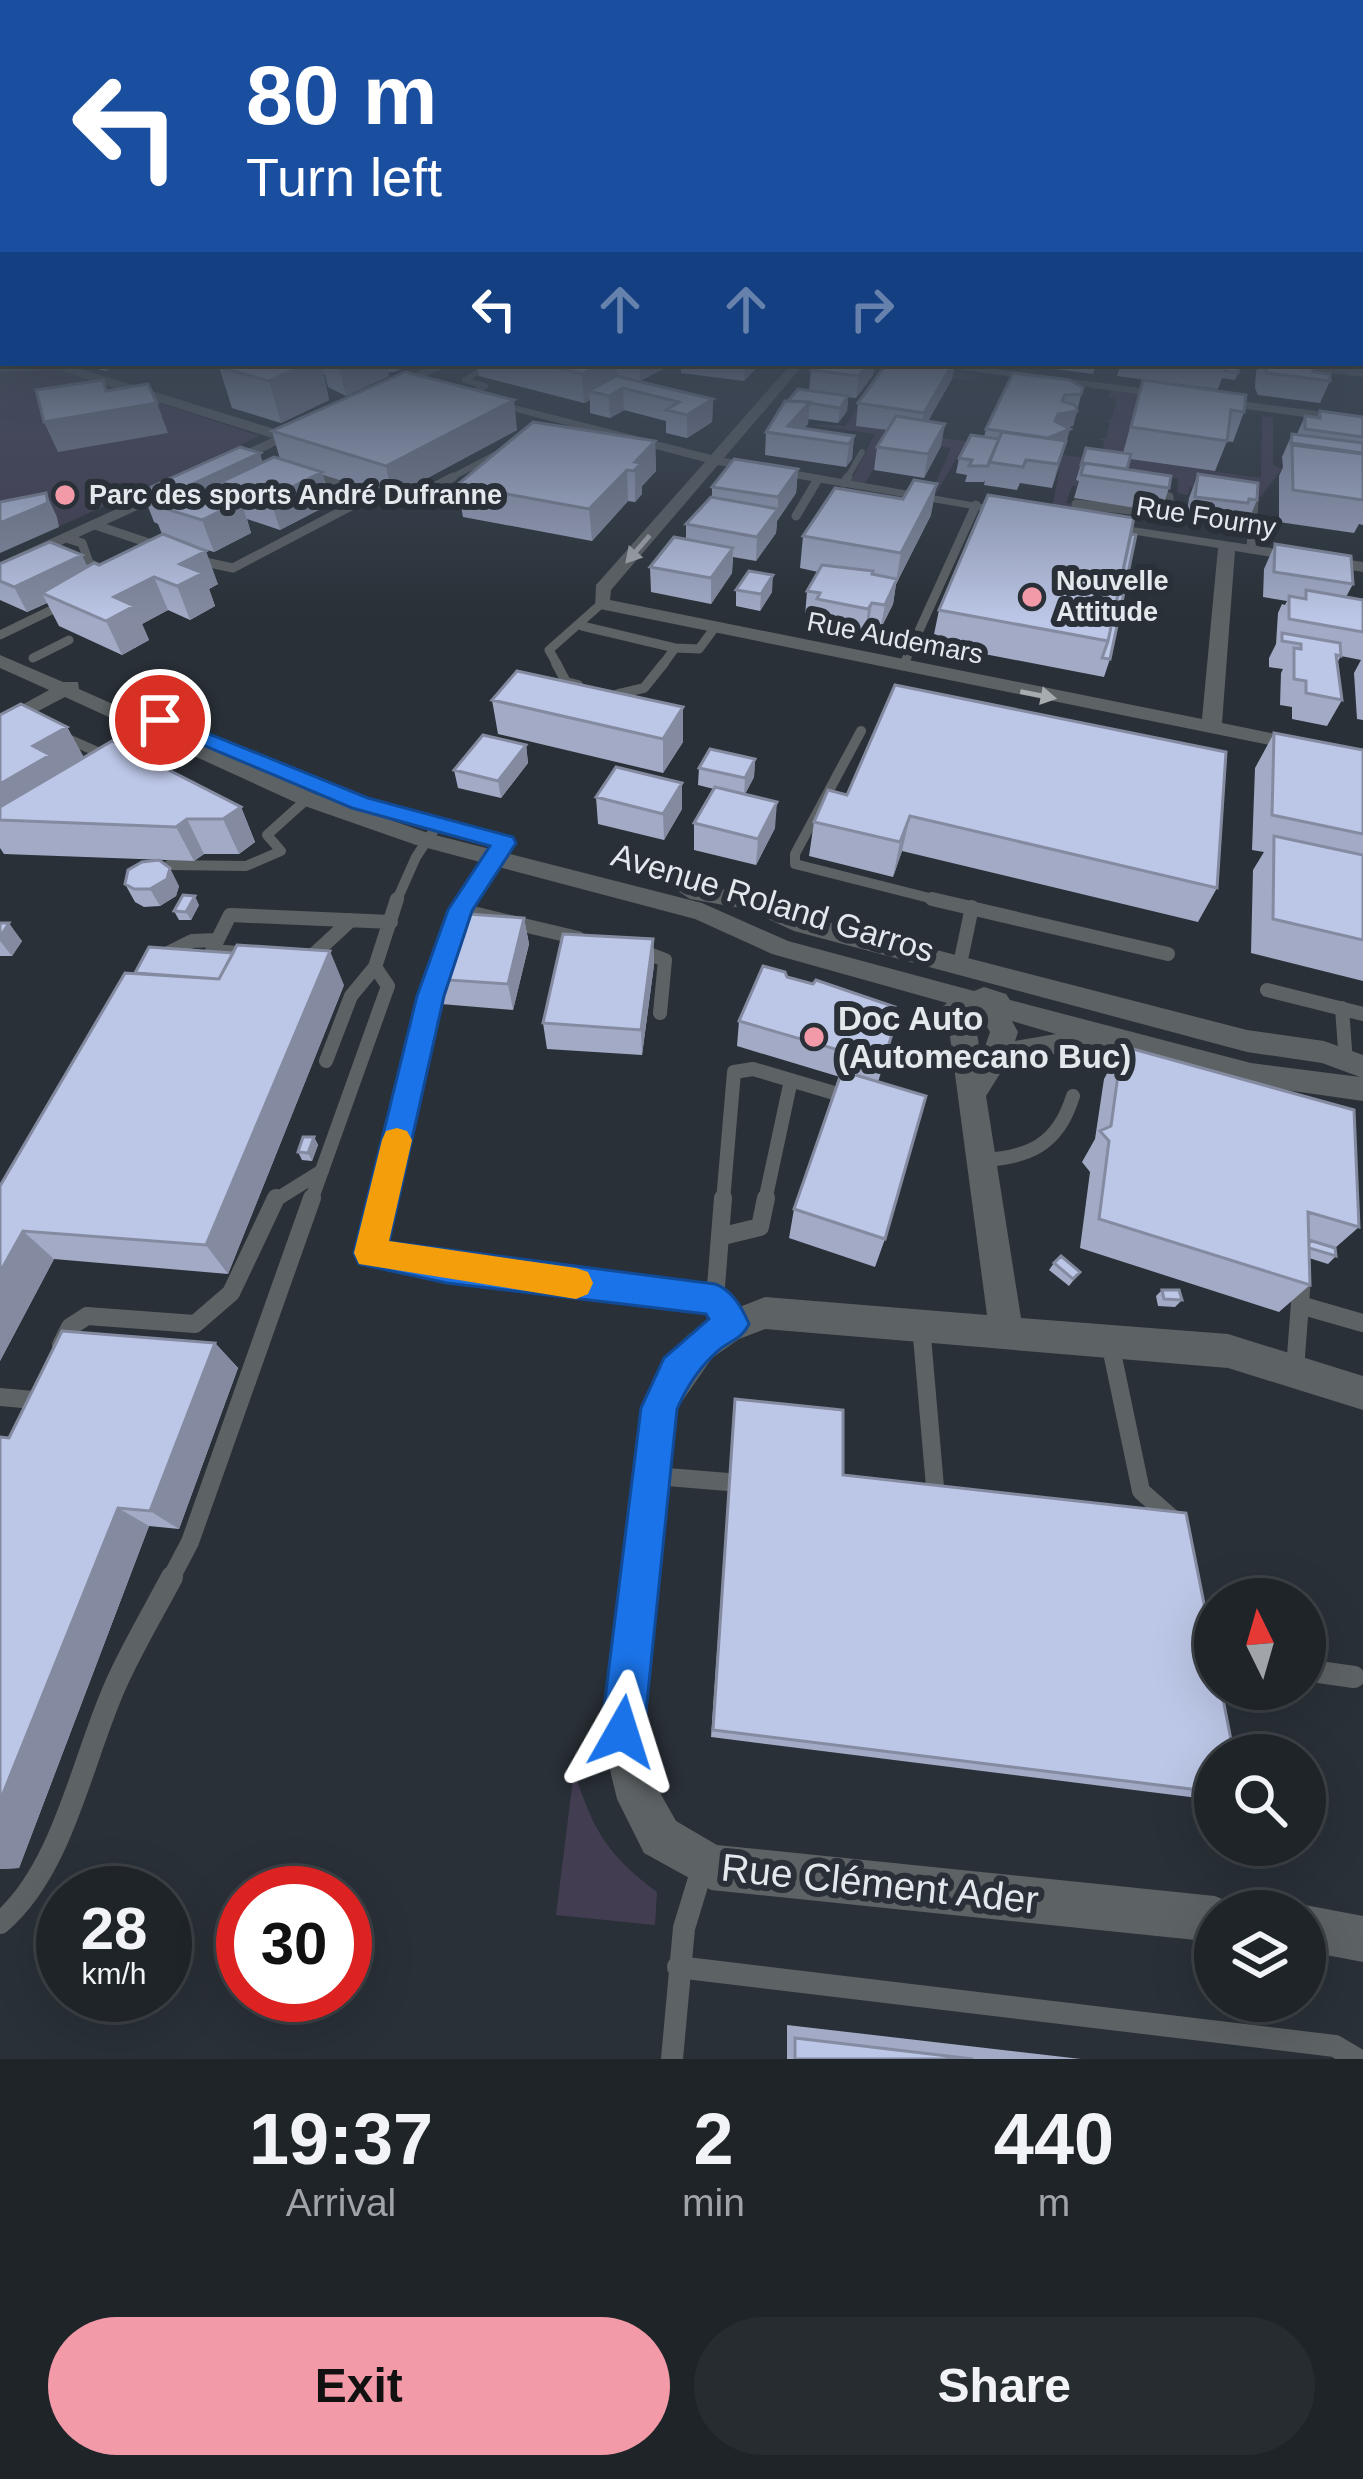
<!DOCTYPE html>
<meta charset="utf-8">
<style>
:root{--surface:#1f2429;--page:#272c31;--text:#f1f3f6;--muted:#a1a4a8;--line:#3c4146;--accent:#f39aa8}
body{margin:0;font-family:Helvetica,sans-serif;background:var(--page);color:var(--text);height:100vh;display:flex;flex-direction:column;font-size:45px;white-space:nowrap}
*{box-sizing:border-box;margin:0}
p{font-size:39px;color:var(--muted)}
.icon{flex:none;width:66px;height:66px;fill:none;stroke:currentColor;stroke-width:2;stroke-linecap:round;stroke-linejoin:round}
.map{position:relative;height:2059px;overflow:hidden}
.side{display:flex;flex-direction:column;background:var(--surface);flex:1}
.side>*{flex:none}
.banner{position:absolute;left:0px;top:0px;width:1365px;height:366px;box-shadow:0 12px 48px #0002,0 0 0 3px var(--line);background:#1a4fa0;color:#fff;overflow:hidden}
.needle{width:78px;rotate:355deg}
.tools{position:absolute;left:1194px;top:1578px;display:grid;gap:24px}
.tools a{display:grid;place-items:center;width:132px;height:132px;border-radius:50%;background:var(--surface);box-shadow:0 12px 48px #0002,0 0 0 3px var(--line);font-size:60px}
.speed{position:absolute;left:36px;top:1866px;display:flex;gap:24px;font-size:60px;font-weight:700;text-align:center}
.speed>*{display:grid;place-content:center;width:156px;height:156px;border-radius:50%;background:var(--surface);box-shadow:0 12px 48px #0002,0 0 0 3px var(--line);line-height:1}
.speed small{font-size:30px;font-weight:400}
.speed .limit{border:18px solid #d22;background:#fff;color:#111}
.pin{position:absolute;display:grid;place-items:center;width:102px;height:102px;color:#fff;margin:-51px;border:6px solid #fff;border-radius:50%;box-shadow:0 3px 12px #0007}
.me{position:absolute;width:132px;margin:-66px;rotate:6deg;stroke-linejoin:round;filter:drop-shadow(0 0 9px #0008)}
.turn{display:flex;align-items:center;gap:42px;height:252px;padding:0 48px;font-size:54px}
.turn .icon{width:156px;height:156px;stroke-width:2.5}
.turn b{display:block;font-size:84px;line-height:102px}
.lanes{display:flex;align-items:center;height:114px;padding:0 48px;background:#0003;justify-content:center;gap:60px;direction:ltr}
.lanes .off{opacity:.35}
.eta{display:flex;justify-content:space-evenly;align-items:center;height:204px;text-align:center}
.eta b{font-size:72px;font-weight:700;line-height:84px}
.action{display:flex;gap:24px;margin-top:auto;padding:24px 48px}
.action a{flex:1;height:138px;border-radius:72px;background:var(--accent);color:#111;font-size:48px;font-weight:700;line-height:138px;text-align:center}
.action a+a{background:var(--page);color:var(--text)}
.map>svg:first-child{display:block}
.green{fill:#433d52}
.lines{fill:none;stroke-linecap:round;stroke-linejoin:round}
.lane-far5{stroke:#5d6264;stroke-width:6}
.lane-far4{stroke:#5d6264;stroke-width:9}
.lane-far3{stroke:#5d6264;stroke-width:10}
.lane-far2{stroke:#5d6264;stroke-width:14}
.lane-far1{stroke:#5d6264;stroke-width:18}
.lane{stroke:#5d6264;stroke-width:22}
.street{fill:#5d6264;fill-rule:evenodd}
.wall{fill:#a2aac6}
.shaded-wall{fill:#848ba1}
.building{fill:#bcc6e6;stroke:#848ba1;stroke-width:3}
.oneway{fill:#a7acaf}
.route{fill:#1a73e8;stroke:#114b97;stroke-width:3}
.slow{fill:#f59e0b}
.poi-dot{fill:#f39aa8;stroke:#293037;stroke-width:4.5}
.labels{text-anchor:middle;stroke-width:12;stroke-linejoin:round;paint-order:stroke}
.far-poi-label{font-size:27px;font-weight:bold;fill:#e3e8ec;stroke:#293037;text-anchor:start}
.far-street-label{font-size:27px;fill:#e3e8ec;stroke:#293037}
.street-label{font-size:33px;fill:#e3e8ec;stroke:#293037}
.poi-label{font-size:33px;font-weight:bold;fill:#e3e8ec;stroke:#293037;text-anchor:start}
.near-street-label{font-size:39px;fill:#e3e8ec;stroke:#293037}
</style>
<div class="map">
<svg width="1363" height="2059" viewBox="0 0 1363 2059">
<rect width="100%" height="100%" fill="#293037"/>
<path class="green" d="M889,363L978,375L975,381L952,379L857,426L1099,460L1105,441L1096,439L1106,438L1110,422L1102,421L1111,420L1117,399L1108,397L1111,390L1239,406L1122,458L1261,478L1262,416L1273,417V465L1282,469L1261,497L1190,487L1188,495L1177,493L1178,479L1143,474L1090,483L1089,488L1072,486L1066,503L1088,507L1085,519L1052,508L1061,461L962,448L936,494L933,489L951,448L892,439L865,483L851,481L875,434L808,424L845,426Z
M52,368L260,436L0,553V370Z
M574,1771C593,1830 607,1855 657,1892L655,1925L556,1915Z"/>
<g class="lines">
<path class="lane-far5" d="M462,397L485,386L465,380L492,363
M308,475L323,480
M447,480L502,451
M846,480L862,452"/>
<path class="lane-far4" d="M314,477L392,502H405L453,477
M844,483L848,477
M1249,498L1254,499L1251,549
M1076,504L1168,514L1169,497L1153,494
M796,516L818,479
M95,525L164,548
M66,538L82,543L89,563L104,570
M196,560L233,568L351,506L313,492
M582,626L675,648
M0,635L66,603
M33,658L69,640
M558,666L549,650L601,604
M662,666L675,648L699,649L713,630
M903,666L976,505"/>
<path class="lane-far3" d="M556,663L566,682L578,685
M618,694L644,688L664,663
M861,731L795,854V864L945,902
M59,735L109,757
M110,757L152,732
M169,865L246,866L281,851L267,835L307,799
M396,902L416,857L438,824
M465,902L505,843"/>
<path class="lane-far2" d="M932,899L1168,954
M460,910L578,938
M454,928L467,899
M641,951L665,960L660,1013
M251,954L212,951L230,915L391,922
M160,957L192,941L217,940
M303,957H311L351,920
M960,964L972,907
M1267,990L1363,1014
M1342,1008L1346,1063
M326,1061L351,996L375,967
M980,1160C1029,1158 1058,1145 1073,1096
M274,1201L322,1171
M311,1201L388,986L375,967L397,899
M384,1201L441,966
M723,1201L734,1072L753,1069L851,1098
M765,1201L791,1080"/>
<path class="lane-far1" d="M384,1198L371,1253L447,1268L715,1299L732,1324
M723,1236L760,1227L766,1198
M715,1299L723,1198
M1300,1305L1363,1323
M921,1325L935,1487
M1110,1343L1141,1491L1173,1519
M61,1345L70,1327L87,1316L195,1324L231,1293L276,1198
M1295,1369L1302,1277
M0,1397L34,1400
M655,1476L728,1482
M170,1580L190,1542L312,1198"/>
<path class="lane" d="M1305,1670L1354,1677
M0,1923C63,1870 82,1759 116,1684C132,1648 153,1613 172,1577
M678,1967L1335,2046L1357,2059
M672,2059L684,1928L702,1869"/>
<path class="street" d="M61,363L284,432L307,423L314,427L227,469H217V463L272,438L58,370L0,372V364Z
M437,363H453L390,394L378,391Z
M792,363H805L724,458L1027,512L1019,517L718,465L611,590L610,600L1202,719L1218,548L1099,529L1091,524L1093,521L1363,562V572L1235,551L1222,723L1363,752V764L595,608L596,585L705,462L475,401L482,397L711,455Z
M913,363H948L1363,417V425Z
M1275,363L1363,369V377L1281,367Z
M176,482L184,487L181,490L0,573V562Z
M0,655L63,682H78L79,689L315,794L431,834L702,903L788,941L974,991L984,987L1006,994L1010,1000L1251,1063L1360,1077L1322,1063L1247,1052L794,931L746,909L690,899L678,891L690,883L760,896L801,915L1247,1030L1324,1041L1363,1055V1101L1251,1085L1097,1045L1006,1064L986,1096L1021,1318L1228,1334L1363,1376V1410L1228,1368L765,1329L739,1339L712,1358L676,1410L643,1732L659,1791L676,1821L717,1845L1215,1896L1231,1903L1235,1911H1215V1942L711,1890L644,1853L617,1799L601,1732L641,1408L647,1396L666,1360L688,1335L716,1316L765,1297L987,1315L949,1029L936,1013L947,1003L772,954L695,919L416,845L299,804L65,697L0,731V717L49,690L0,668ZM982,1018L990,1032L981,1058L976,1027ZM1012,1021L1056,1034L1015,1041L1018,1032Z
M1305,1905L1363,1916V1962L1305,1951V1911H1290Z"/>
</g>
<path class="wall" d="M92,363H128L105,371L94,368Z
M274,363H415L394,372H388L389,376L346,396L328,387L325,374L323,375L329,400L281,423L232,408L219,367Z
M477,363H664L665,368L640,381L713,399L712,422L687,438L666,433V421L624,410L610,418L590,413V400L584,403L479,376Z
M681,363H761L744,381L681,373Z
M817,363H874L873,375L856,398L848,397L847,411L838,423L808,419V424L804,428L854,436L852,459L846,467L765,455L766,432L788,402L809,390L811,370Z
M887,363H955L952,379L928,421L941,446L924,478L874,470L877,447L887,430L856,426L858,403Z
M1027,363H1096L1093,374L1027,365Z
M1121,363H1227L1238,373L1235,380L1222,378L1218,389L1117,376Z
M1259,363H1312L1313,372L1330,381L1320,403L1258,395L1255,388L1256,372Z
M1143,380L1244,412L1233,442L1227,441L1215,471L1130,459L1127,469L1169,488L1161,512L1074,498L1079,481L1076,480L1086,448L1123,453Z
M1083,388L1073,426L1067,427L1066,444L1052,488L1020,483L1017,490L984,485L985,480L984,482H965L967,475L956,473L959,458L984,437L986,429Z
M1320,411L1363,417V525L1359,524L1354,533L1279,522V476L1283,467L1282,457L1292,434H1297L1305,416L1317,417Z
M517,430L392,497L323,475L330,504L280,530L247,519L251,533L214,552L188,544L218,584L209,589L215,606L190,620L168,610L142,624L149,640L122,655L59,626L47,603L27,612L0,600V564L99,565L162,534L158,524L154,522L142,491L260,453L262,462L280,459L272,431Z
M655,441L656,471L642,486V494L635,502L628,501L592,541L463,517L457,485Z
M798,469L796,493L777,521L776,533L756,561L733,557L732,573L711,604L651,592L650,567L686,540V524L712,497V487Z
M1198,474L1257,500L1247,524L1240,523L1238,528L1186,521L1189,498Z
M931,515L896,584L893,604L880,630L868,628L865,634L814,625L815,618L805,616L807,591L818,572L800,568L803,536Z
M1131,534L1110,659L1104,677L932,644L939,610Z
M1275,544L1353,584L1346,597L1363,600V720L1357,719L1354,673L1361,660L1341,656L1337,663L1342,700L1327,726L1292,719V707L1280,705L1281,673L1283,669L1269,667V658L1276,644L1278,613L1282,604L1285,605L1287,601L1263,597L1264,569Z
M736,590L772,592L760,611L736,606Z
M492,700L683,707V742L663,773L498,734Z
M0,715L67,727L84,758L241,807L255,842L239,854H204L194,861L4,854L0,848Z
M1274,733L1363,750V981L1251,953L1253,870L1264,852L1252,850L1255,768Z
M526,745L528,763L501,798L458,788L454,770Z
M755,759L754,777L745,794L775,828L756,865L694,850V823L714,789L698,785L699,768Z
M682,783V809L664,840L598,824L596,797Z
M828,790L1217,888L1198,922L902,851L893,877L809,856L814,822Z
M125,884L179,886L176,896L160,906L144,907L135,902Z
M199,905L191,920H179L174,911Z
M524,918L529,944L513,1010L441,1004L433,979Z
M0,923L22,941L12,956H0Z
M653,939L654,965L642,1055L547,1049L543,1023Z
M787,977L892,1016L890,1044L878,1082L885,1239L875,1267L789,1238L794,1209L840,1077L737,1046L739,1021Z
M344,985L228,1274L54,1259L0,1361V1186Z
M1122,1046L1359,1227L1335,1248L1336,1256L1328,1264L1309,1258L1310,1285L1279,1312L1080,1248L1090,1172L1082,1162L1095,1139L1104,1079Z
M314,1137L318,1145L312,1161L302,1160L298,1152Z
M1054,1263L1080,1272L1069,1286L1049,1270Z
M1162,1290L1182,1300L1175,1307L1158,1306L1156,1296Z
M215,1343L238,1368L179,1529L149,1526L19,1868L0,1869V1437L9,1438Z
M735,1399L843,1475L1215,1755V1798L1206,1799L711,1737Z
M787,2025L1081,2059H787Z"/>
<path class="shaded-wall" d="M101,363H128L105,371Z
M308,363H322L329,400L281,423L269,381Z
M338,363H386L389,376L346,396Z
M393,363H415L394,372Z
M603,363H617L618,384L589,391L590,400L584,403L582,374Z
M640,363H664L665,368L640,381Z
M745,363H761L744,381Z
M869,363H874L873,375L856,398L859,376Z
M953,363H955L952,379L920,435L924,413Z
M623,388L624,410L610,418L609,396Z
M848,396L847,411L838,423L840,408Z
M713,399L712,422L687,438V415Z
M514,400L517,430L392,497L386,466Z
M810,402L808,424L797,436L788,426Z
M157,403L168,433L58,452L44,422Z
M1077,411L1073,426L1054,429L1058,414Z
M945,424L941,446L924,478L928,454Z
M1070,429L1066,444L1052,488L1058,464L1048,438Z
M854,436L852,459L846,467L849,444Z
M655,441L656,471L642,486V494L635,502V462Z
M260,453L269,484L221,482L228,504L186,487Z
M798,469L796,493L777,521L776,533L756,561L757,537L778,509V497Z
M627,470L628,501L592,541L589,509Z
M322,472L330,504L280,530L270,498Z
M937,484L931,515L896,584L893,604L880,630L885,605L896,581L901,553Z
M46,493L57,517L59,527L0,553V523Z
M241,501L251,533L214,552L202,520Z
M733,548L732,573L711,604V578Z
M206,551L218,584L209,589L215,606L190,620L177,586L180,564Z
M82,555L94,580L42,593L47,603L27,612L14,587Z
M773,575L772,592L760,611L761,594Z
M154,577L168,610L142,624L149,640L122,655L106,621L114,597Z
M872,603L868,628L865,634L868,609Z
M683,707V742L663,773V739Z
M67,727L86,761L0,820V784L33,746Z
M526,745L528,763L501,798L498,781Z
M755,759L754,777L744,796L745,778Z
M682,783V809L664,840L663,814Z
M777,802L775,828L756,865L758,839Z
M241,807L255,842L239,854L223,819Z
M910,816L902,851L893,877L900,842Z
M187,819L204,854L194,861L176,827Z
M170,868L179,886L176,896L160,906L150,889Z
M195,896L199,905L191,920L186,912Z
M524,918L529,944L513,1010L508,984Z
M9,923L22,941L12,956L0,941V937Z
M653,939L654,965L642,1055L641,1030Z
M330,951L344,985L228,1274L206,1245Z
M314,1137L318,1145L312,1161L308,1153Z
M23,1231L54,1259L0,1361V1272Z
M215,1343L238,1368L179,1529L150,1511Z
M118,1508L149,1526L19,1868L0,1869V1801Z"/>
<path class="building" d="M228,363L271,364L308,363L269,381L219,367Z
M538,363H603L582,374Z
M817,363H869L859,376L811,370Z
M887,363H953L924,413L858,403Z
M1193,363H1227L1226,367Z
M1263,363H1312L1313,372L1330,374V381L1267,373Z
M1227,364L1239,366L1238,373L1225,371Z
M405,372L514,400L386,466L272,431Z
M1013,373L1070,380L1083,388L1081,394L1065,395L1062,401L1075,405L1077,411L1058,414L1055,421L1070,429L1048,438L986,429Z
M616,376L713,399L687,415L666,410L679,402L623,388L609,396L589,391Z
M103,380L106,391L148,384L157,403L44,422L36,390Z
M1143,380L1246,395L1244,412L1231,410L1227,441L1131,427Z
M798,389L848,396L840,408L809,403L810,402L788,401Z
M785,401L810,402L788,426L854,436L849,444L766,432Z
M1320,411L1363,417V437L1305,429V416L1320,418Z
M896,416L945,424L928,454L877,447Z
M533,422L655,441L635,462L641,463L634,471L627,470L589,509L457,485Z
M1002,432L1066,441L1058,464L1026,460L1023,467L989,462Z
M1292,434L1363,443V453L1291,443Z
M971,435L999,439L988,466H969L972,460L959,458Z
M1292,445L1363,454V500L1293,490Z
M240,447L260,453L186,487L206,494L213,491L241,501L202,520L150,504L160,499L142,491Z
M1086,448L1131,454L1127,469L1084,463V465H1081Z
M274,457L322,472L270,498L221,482Z
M734,459L798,469L778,497L712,487Z
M1084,463L1171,476L1169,488L1081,475Z
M1198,474L1258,483L1257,500L1249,499L1248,503L1195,497Z
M914,480L937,484L901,553L803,536L835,488L903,499Z
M46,493L48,503L0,523V502Z
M988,495L1134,518L1108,641L939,610Z
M711,497L778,509L757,537L686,524Z
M163,534L206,551L180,564L203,573L177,586L154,577L114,597L134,606L106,621L42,593L94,563L99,565Z
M1131,534L1136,535L1110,659L1102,658L1108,641Z
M674,537L733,548L711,578L650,567Z
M50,542L82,555L14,587L0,581V564Z
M1275,544L1351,556L1353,584L1274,572Z
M822,565L873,571L872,574L897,579L885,605L872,603L868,609L817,599L820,593L807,591Z
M749,571L773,575L761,594L736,590Z
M1306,590L1363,600V632L1289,619V596L1306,599Z
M1282,633L1340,643L1341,656L1336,655L1342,700L1306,693V681L1294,679V648L1301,649V644L1282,641Z
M517,671L683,707L663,739L492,700Z
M895,685L1226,752L1217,888L910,816L900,842L814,822L828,790L847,795Z
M21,704L67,727L33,746L50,755L0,784V715Z
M1274,733L1363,750V834L1272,815Z
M483,735L526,745L498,781L454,770Z
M112,741L241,807L223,819H187L176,827L0,820V807Z
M710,749L755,759L745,778L699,768Z
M616,767L682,783L663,814L596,797Z
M715,787L777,802L758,839L694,823Z
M1274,836L1363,855V940L1273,919Z
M159,860L170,868L167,879L150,889H134L125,884L128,870L142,862Z
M183,895L195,896L186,912L174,911Z
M454,913L524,918L508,984L433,979Z
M0,923H9L0,937Z
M563,934L653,939L641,1030L543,1023Z
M237,945L330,951L206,1245L23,1231L0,1272V1186L125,973L219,979Z
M149,947L233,953L219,979L135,973Z
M763,966L785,972L787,977L813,984L816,980L895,1007L892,1016L897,1018L883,1063L739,1021Z
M1122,1046L1354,1110L1359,1227L1308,1212L1310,1285L1099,1219L1109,1141L1100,1131L1111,1126Z
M842,1071L926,1096L885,1239L794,1209Z
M303,1137H314L308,1153L298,1152Z
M1309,1240L1335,1248L1336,1256L1309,1248Z
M1061,1256L1080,1272L1073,1279L1054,1263Z
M1162,1290H1179L1182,1300L1164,1299Z
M62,1331L215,1343L150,1511L118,1508L0,1801V1437L9,1438Z
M735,1399L843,1410V1475L1186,1513L1215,1659V1689H1221L1234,1755H1215V1792L713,1730Z
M795,2038L973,2059H795Z"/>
<defs><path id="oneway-solid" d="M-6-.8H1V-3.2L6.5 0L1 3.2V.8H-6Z" transform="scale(3)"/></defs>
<g class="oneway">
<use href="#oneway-solid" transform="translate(638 549) rotate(131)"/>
<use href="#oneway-solid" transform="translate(1038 695) rotate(11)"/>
</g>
<linearGradient id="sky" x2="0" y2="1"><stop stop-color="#171a1e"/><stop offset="0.53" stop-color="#434e5e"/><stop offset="1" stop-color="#434e5e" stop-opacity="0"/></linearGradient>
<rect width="1363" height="620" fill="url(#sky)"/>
<path class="route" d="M160,714L368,798L513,837L516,843L472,911L444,996L389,1242L715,1284C732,1290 742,1307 749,1324C742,1339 731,1340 719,1350C699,1367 687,1386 677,1409L644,1732L638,1747L622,1753L607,1747L601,1732L641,1408L664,1358L709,1319L706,1314L447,1283L359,1264L354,1253L417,996L448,910L490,846L352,808L153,724V716Z"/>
<path class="slow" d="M397,1128L407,1131L412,1140L389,1241L576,1268L588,1272L593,1283L588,1294L576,1299L359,1264L354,1253L382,1140L386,1131Z"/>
<g class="poi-dot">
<circle cx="65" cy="495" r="12"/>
<circle cx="1032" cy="597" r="12"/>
<circle cx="814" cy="1037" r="12"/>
</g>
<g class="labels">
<g class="far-poi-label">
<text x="89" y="504">Parc des sports André Dufranne</text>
<text x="1056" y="590">Nouvelle<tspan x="1056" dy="31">Attitude</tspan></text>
</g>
<g class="far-street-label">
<text transform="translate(1206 517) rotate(9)" y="9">Rue Fourny</text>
<text transform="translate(895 638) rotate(11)" y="9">Rue Audemars</text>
</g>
<g class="street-label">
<text transform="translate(773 902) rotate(17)" y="12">Avenue Roland Garros</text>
</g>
<g class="poi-label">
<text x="838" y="1030">Doc Auto<tspan x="838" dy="38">(Automecano Buc)</tspan></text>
</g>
<g class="near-street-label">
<text transform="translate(880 1883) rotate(6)" y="14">Rue Clément Ader</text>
</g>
</g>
</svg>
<div class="tools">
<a><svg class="needle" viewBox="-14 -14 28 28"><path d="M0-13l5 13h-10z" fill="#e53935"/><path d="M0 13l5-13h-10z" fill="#a1a4a8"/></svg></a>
<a><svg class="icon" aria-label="search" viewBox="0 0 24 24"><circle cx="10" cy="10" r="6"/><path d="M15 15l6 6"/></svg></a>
<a><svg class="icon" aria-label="layers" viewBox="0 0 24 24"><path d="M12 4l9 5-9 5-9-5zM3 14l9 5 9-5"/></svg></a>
</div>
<div class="speed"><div>28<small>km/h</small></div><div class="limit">30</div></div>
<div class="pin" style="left:160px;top:720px;background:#d93025"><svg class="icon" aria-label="arrive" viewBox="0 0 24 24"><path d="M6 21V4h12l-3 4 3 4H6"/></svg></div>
<svg class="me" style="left:622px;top:1732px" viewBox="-20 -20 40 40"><path d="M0-17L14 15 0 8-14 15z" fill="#1a73e8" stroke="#fff" stroke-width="4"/></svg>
<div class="banner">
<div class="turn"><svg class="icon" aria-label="left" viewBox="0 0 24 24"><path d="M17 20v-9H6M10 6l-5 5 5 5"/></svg><div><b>80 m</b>Turn left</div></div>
<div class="lanes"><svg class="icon" aria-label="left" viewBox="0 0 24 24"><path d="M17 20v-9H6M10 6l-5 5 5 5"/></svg><svg class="icon off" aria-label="ahead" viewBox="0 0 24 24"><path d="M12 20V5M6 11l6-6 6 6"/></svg><svg class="icon off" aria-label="ahead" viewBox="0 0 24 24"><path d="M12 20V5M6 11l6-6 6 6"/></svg><svg class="icon off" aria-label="right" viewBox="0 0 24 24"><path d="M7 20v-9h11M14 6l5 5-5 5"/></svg></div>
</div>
</div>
<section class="side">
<div class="eta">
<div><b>19:37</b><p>Arrival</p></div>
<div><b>2</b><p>min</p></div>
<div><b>440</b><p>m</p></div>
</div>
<div class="action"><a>Exit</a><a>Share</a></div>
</section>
